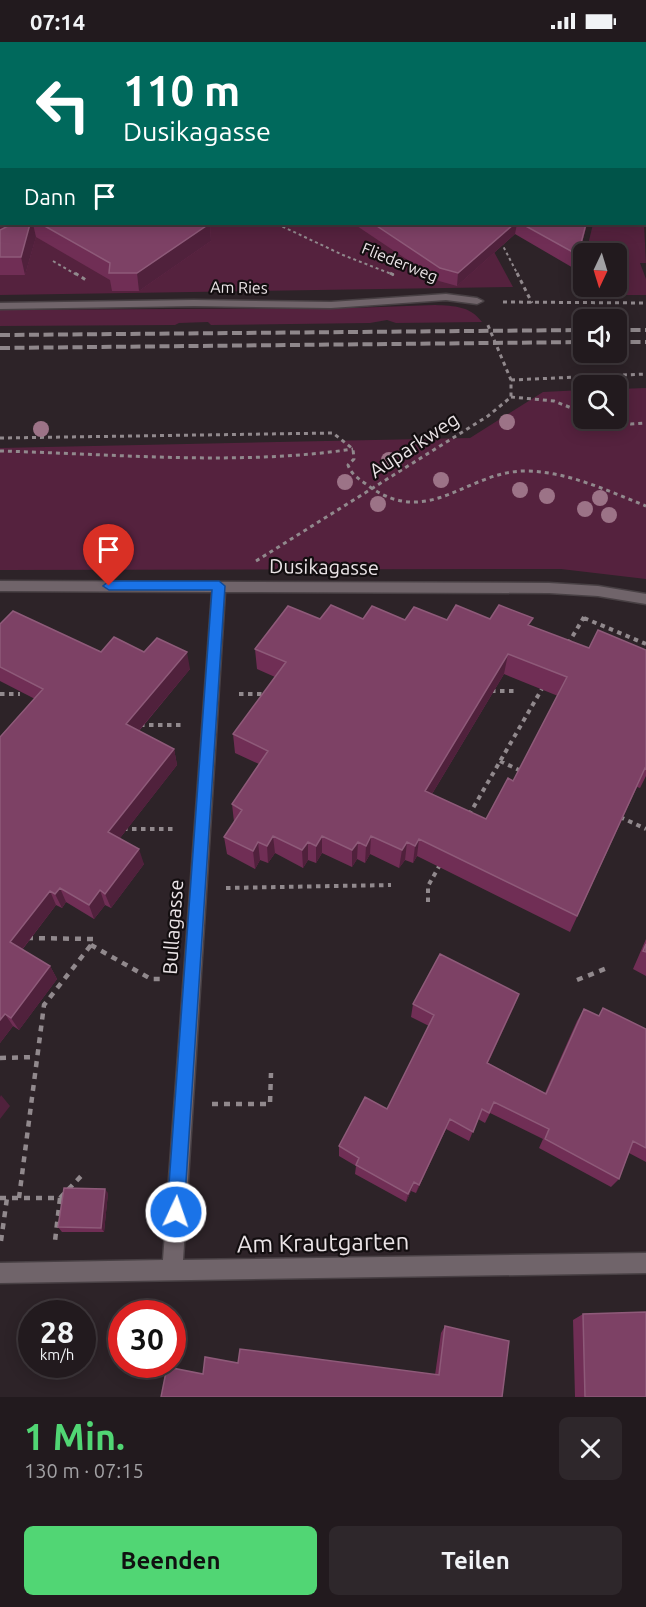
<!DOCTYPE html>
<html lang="de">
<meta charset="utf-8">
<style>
:root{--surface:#221a1e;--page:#2e272b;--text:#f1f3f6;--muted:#a2a1a4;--line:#3f383c;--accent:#51d674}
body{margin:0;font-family:Ubuntu,sans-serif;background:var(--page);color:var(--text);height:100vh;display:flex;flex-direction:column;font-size:22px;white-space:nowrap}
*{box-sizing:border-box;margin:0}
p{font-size:20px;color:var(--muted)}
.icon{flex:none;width:33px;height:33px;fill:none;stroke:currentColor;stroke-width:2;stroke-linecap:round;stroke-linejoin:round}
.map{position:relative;height:1355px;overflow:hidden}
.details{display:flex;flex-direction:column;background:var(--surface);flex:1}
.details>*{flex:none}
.hud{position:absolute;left:0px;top:0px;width:646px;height:183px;box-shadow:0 3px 15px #0003,0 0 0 2px var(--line);background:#00695c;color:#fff;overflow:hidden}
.needle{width:39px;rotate:184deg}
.tools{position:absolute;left:573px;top:201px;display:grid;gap:12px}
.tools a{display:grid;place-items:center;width:54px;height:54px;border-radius:9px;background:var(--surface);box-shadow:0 3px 15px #0003,0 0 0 2px var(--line);font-size:30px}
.speed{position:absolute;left:18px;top:1258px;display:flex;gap:12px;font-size:30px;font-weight:700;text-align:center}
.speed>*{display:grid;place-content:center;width:78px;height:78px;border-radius:50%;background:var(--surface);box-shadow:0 3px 15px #0003,0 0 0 2px var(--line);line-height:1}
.speed small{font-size:15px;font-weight:400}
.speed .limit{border:9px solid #d22;background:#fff;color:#111}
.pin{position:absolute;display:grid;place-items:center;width:51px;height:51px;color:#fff;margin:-62px -26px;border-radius:50% 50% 50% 0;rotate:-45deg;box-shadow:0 0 6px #0007}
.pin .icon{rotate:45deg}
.me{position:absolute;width:66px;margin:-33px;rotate:3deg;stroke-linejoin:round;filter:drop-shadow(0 0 4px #0008)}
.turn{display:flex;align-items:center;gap:21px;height:126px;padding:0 24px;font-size:27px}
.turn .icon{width:78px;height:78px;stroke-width:2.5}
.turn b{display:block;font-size:42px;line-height:51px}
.then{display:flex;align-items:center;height:57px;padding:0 24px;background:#0003;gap:12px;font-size:22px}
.round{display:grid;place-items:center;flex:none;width:63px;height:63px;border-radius:9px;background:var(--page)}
.headline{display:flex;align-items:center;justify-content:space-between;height:102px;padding:0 24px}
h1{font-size:36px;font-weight:600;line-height:45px;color:var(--accent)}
.primary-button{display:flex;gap:12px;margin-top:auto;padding:12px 24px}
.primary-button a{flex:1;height:69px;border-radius:9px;background:var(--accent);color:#111;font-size:24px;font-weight:600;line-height:69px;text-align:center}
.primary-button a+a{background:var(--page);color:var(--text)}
.status{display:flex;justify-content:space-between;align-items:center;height:42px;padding:0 30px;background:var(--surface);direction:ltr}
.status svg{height:16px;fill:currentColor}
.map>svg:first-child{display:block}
.green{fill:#55223e}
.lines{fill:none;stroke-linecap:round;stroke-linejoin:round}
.minor-casing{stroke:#484044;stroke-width:3}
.path-far3{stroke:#91898d;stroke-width:2;stroke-dasharray:3 3;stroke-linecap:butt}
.path-far2{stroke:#91898d;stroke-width:3;stroke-dasharray:4 4;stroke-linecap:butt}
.path-far1{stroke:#91898d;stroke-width:4;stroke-dasharray:4.5 4.5;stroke-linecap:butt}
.path{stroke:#91898d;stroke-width:4.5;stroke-dasharray:6 6;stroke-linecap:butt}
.minor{fill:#70646a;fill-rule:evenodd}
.rail{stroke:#8f878b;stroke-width:4;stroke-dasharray:10 4.5;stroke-linecap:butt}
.tree{fill:#9c7387}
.wall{fill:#702e55;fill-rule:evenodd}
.shaded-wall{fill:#50213c}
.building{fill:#7d4165;stroke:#8e5a79;stroke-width:1.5;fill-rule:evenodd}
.route{fill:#1a73e8;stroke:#114b97;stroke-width:1.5}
.labels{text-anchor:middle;stroke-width:4.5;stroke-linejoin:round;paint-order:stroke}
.far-street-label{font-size:16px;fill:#eae3e6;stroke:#130e10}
.street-label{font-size:20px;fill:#eae3e6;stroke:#130e10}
.near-street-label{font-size:24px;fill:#eae3e6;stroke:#130e10}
</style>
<div class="status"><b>07:14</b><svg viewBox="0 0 49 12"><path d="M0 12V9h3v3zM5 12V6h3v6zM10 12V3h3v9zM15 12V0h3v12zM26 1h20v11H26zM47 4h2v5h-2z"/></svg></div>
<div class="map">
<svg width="646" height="1355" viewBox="0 0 646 1355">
<rect width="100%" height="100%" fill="#2d2328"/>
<path class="green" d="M0,100L2,182H479L513,245L0,253Z
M593,182H644L646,221H640L646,237V253H586L584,245L616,244V212L586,211Z
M435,263C455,264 470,264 482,280L396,281L387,278L370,281L211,283L208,280L179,281L175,283L0,284V268L352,266Z
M646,346V537L561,527L0,528V406L470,396L543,350L583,348L584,376H616L617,347Z"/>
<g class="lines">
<defs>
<path id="minor" d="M42,0H52L41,2Z
M640,0H646V4L645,2Z
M0,18H2L0,24Z
M0,91L2,92V98L0,97Z
M645,144H646V153H645Z
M446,252L477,256L483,259L477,262L446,258L331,266L194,264L0,267V261L194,258L331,260Z
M0,539L549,541L598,544L646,552V562L598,554L549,551L225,550L183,1218L646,1211V1231L0,1241V1221L163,1218L212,550L0,549Z"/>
</defs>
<use href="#minor" class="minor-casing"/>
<path class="path-far3" d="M277,182L343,213L394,233
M501,200L518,233
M53,219L77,233"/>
<path class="path-far2" d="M75,231L86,238
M390,231L394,233
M517,231L532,261
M503,260L646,261
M511,338L646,332
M511,355L554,359L584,371
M607,376L631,382L646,381
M0,396L333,391L353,407L354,417L348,423C352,434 361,438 370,445C430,487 468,428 527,429C569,430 608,449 646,464
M0,409C115,412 240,424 353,407
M256,519L488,374L511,355V338L487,281"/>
<path class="path-far1" d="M584,576L646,602
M568,602L584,575
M491,649H514
M0,652H20
M239,652H267
M140,683H181
M500,719L521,729
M469,773L543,645
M620,775L646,787
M123,787H175
M226,846L391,843
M428,860V844L441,821"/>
<path class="path" d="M27,896L93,897L91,903L151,937H163
M577,938L607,926
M0,1016L36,1015
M212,1062H270L271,1031
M0,1156H60L55,1199
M19,1156L44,963L91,903
M60,1156L85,1130
M1,1199L7,1156"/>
<use href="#minor" class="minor"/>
<path class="rail" d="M616,288H646
M0,293L584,288
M616,300H646
M0,306L584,300"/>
</g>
<g class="tree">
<circle cx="507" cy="380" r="8"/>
<circle cx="41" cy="387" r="8"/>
<circle cx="389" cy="418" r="8"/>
<circle cx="441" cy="438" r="8"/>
<circle cx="345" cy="440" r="8"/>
<circle cx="520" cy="448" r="8"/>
<circle cx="547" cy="454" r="8"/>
<circle cx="600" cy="456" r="8"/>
<circle cx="378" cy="462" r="8"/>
<circle cx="585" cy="467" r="8"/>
<circle cx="609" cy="473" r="8"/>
</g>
<path class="wall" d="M12,182H210L211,199L139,249H112L110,238L36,195L25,233H0V188Z
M354,182H587L575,227L515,192L457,244L439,239Z
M320,577L447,578L490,577L531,584L589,606L646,608V734L640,746L637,745L570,890L417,814L413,821L405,818L399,826L370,812L365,821L357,817L352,825L322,811L316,821L308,818L303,826L275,811L268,821L260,818L255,827L227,812L224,795L234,780L232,762L259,722L235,711L233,692L275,635L257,627L255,607ZM504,632L558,654L513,739L486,777L432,752Z
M0,582L101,610H144L190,627L139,689L174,707L177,723L120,796L144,822L111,866L105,863L94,877L66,860L62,866L56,863L22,908L50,924L57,937L19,988L13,984L0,1001V695L35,657L0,639Z
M646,897V934L633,927Z
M519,952L488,1021L545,1051L577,979L584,967L599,974L603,966L646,987V1120L629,1111L619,1137L611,1145L539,1106L543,1097L490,1071L485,1081L478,1077L469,1099L446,1087L416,1151L411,1149L406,1160L355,1132L356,1124L339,1114V1104L387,1067L429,984L411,975L413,962Z
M108,1151L104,1190H62L58,1185Z
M583,1272L646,1355H575L573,1278Z
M445,1284L502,1355L203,1332L238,1321L435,1333L441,1291Z"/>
<path class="shaded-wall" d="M30,182H33L36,195L25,233L21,215Z
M209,182H210L211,199L139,249L137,231Z
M514,182H517L515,192L457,244L458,231Z
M586,182H587L575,227L578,213Z
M187,610L190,627L130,699L126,682Z
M508,612L504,632L423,767L425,749Z
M174,707L177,723L113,805L108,790Z
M273,794L275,811L268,821L267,804Z
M322,794V811L316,821V804Z
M371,794L370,812L365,821L366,804Z
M419,797L417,814L413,821L415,804Z
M258,800L260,818L255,827L253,809Z
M308,800V818L303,826L302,808Z
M358,800L357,817L352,825V808Z
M407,800L405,818L399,826L402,808Z
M139,807L144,822L111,866L105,852Z
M60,846L66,860L62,866L55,852Z
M100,848L105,863L94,877L89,863Z
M50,849L56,863L17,914L10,900Z
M50,924L57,937L19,988L11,976Z
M519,952L514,965L483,1032L487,1021Z
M5,972L13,984L0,1001V978Z
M1,1053L10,1064L0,1077V1055Z
M450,1077L446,1087L416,1151L419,1143Z
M414,1140L411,1149L406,1160L408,1152Z
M105,1147L108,1151L104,1190L101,1186Z"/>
<path class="building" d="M132,0H629V2H130Z
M12,182H30L21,215H0V188Z
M41,182H209L137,231H109L110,221Z
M374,182H514L458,231L440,226Z
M522,182H586L578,213Z
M331,563L363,577L372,564L405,578L414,565L447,578L456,563L490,577L499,563L533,576L528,583L589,606L598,588L646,608V727L645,726L577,874L419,797L415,804L407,800L402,808L371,794L366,804L358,800L352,808L322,794L316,804L308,800L302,808L273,794L267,804L258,800L253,809L224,795L242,768L232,762L268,709L233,692L286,620L255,607L288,564L320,577ZM508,612L567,635L513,739L508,736L486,777L425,749Z
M13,569L101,610L114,595L144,610L157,596L187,610L126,682L174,707L108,790L139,807L105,852L100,848L89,863L60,846L55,852L50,849L10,900L50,924L11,976L5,972L0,978V695L43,647L0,625V582Z
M646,902V910L643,909Z
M440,912L519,952L487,1021L546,1052L584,967L599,974L603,966L646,987V1106L633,1099L619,1137L545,1097L549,1087L494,1060L489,1071L482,1067L473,1090L450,1077L419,1143L414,1140L408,1152L356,1123L359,1116L339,1104L365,1055L387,1067L434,973L413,962Z
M64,1146L105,1147L101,1186L58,1185Z
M646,1270V1355H585L583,1272Z
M445,1284L509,1299L502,1355H161L167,1325L203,1332L205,1315L238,1321L240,1307L439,1333Z"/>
<path class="route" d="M109,539H219L225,544L184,1170L182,1177L176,1179L169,1177L167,1170L212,548H109L103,544Z"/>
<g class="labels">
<g class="far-street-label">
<text transform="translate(400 220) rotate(22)" y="6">Fliederweg</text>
<text transform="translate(239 245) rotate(1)" y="6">Am Ries</text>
</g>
<g class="street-label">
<text transform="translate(414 403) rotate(-33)" y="7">Auparkweg</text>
<text transform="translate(324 525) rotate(1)" y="7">Dusikagasse</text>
<text transform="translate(173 885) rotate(-86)" y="7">Bullagasse</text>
</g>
<g class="near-street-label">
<text transform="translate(323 1201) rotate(-1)" y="8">Am Krautgarten</text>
</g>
</g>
</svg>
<div class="tools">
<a><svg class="needle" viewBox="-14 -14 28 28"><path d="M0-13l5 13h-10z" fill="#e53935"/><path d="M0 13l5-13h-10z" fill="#a2a1a4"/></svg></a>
<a><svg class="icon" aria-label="sound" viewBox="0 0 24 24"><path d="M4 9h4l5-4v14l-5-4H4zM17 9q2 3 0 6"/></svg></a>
<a><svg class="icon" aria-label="search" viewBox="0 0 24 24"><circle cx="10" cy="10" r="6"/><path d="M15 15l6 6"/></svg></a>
</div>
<div class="speed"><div>28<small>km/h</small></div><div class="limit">30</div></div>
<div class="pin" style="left:109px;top:544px;background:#d93025"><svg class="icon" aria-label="arrive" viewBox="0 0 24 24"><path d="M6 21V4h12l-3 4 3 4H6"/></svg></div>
<svg class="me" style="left:176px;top:1170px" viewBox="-20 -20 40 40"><circle r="17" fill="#1a73e8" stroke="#fff" stroke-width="3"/><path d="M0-11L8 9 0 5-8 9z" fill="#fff"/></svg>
<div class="hud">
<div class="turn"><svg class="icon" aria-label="left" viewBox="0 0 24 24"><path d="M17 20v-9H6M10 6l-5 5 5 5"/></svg><div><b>110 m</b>Dusikagasse</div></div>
<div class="then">Dann<svg class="icon" aria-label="arrive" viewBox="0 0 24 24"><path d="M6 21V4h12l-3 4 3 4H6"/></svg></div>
</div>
</div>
<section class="details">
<div class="headline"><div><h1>1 Min.</h1><p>130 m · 07:15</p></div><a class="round"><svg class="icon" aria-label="close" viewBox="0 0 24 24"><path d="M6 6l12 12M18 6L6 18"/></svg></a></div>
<div class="primary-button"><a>Beenden</a><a>Teilen</a></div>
</section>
